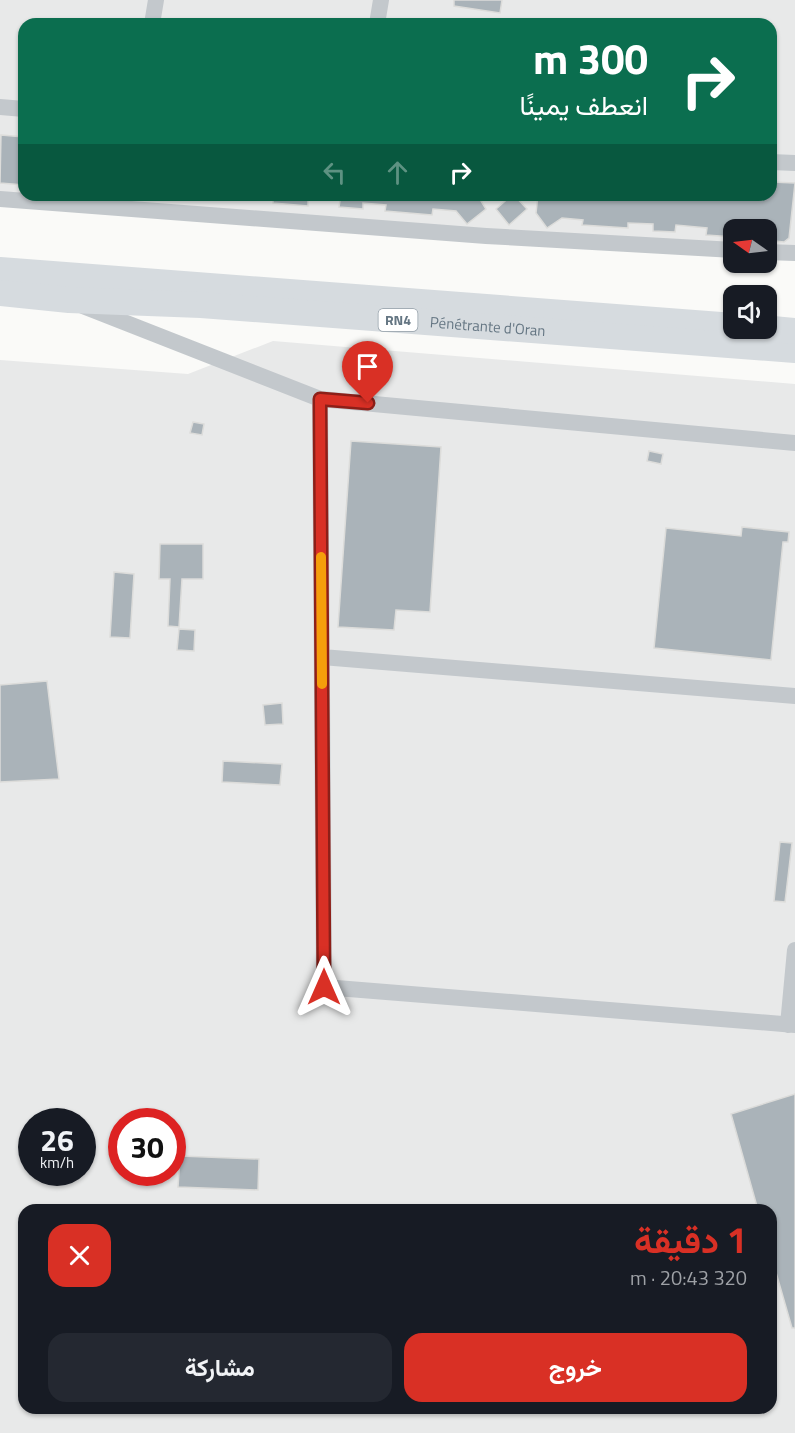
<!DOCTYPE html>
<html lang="ar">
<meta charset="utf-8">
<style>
:root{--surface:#171b24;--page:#242831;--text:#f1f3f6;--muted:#9ea1a6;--accent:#d93025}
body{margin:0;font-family:"Titillium Web",Vazirmatn,sans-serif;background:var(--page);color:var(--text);direction:rtl;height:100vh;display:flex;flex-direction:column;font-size:22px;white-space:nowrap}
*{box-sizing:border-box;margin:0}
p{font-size:20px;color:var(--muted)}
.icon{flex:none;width:33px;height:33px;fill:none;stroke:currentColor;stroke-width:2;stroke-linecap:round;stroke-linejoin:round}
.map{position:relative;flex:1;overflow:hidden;direction:ltr}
.details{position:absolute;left:18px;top:1204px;width:759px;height:210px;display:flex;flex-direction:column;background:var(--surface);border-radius:18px;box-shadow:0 2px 4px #0004;direction:rtl}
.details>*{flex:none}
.top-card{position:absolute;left:18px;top:18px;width:759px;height:183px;border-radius:18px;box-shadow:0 2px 4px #0004;direction:rtl;background:#0b6e4f;color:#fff;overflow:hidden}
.needle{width:39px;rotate:284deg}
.tools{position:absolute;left:723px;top:219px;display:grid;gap:12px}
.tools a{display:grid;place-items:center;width:54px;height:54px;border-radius:12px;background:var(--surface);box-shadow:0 2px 4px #0004;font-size:30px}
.speed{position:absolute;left:18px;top:1108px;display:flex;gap:12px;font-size:30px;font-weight:700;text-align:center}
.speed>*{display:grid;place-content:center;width:78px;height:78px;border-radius:50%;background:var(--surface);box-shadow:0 2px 4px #0004;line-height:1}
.speed small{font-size:15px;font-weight:400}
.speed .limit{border:9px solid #d22;background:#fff;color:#111}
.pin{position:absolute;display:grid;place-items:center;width:51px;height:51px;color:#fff;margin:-62px -26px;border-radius:50% 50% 50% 0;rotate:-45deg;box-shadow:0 0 6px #0007}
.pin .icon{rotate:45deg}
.me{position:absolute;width:66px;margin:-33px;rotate:0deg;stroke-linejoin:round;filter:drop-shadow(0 0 4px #0008)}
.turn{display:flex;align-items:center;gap:21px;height:126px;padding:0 30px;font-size:27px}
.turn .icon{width:78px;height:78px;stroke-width:2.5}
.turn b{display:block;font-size:42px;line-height:51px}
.lanes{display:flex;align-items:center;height:57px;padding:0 30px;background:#0003;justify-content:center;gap:30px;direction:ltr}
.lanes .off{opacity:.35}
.round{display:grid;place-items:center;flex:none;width:63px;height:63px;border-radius:18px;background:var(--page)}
.headline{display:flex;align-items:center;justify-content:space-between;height:102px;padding:0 30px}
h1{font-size:36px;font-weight:700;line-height:45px;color:var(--accent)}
.primary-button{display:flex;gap:12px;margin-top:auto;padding:12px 30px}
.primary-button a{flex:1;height:69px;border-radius:18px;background:var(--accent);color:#fff;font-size:24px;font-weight:700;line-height:69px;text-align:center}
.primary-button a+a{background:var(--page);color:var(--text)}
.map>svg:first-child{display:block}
.built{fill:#e8e9e9;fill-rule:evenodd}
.building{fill:#aab3b9;stroke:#dcdcda;stroke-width:1.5}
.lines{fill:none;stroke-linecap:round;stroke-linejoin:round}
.minor{stroke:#c3c8cc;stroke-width:16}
.highway{stroke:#d6dbdf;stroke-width:26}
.route-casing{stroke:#8d1f18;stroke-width:15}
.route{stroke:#d93025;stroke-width:10}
.slow{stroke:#f59e0b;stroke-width:10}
.labels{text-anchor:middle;stroke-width:6;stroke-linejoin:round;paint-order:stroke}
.shield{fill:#fff;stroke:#939fa8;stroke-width:1.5}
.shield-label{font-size:14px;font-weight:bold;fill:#657683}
.street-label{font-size:15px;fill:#657683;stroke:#fff}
</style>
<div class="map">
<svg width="795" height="1433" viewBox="0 0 795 1433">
<rect width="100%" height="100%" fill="#fafaf8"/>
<path class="built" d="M0,0H795V255L767,254L766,230H734L733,252L0,206ZM24,24H771V195H24Z
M273,341L795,384V1433H0V360L188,374ZM32,1122H82V1173H32ZM122,1122H172V1173H122ZM24,1210H771V1408H24Z"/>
<path class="building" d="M454,0H502L500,13L454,6Z
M1,135L24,137V185L0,183Z
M771,182L795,183L789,238L784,242L766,240V230H734V237L706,235L707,228L676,225L675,232L653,231V224L628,223V228L582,225L583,220L562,218L547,228L536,213L538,195H771Z
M273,195H308V206L273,203Z
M341,195H481V201L486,209L467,224L456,211L433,209L432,215L385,211L386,205L363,203V209L339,207Z
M512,195H514L527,209L509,225L496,209Z
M193,422L204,424L202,435L190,433Z
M351,441L441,447L430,612L396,610L394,630L338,627Z
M649,451L663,454L661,464L647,461Z
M742,527L789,532L788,542H783L771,660L654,648L666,528L741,536Z
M160,544H203V579H182L179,627L168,626L170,579H159Z
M114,572L134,574L130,638L110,637Z
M179,629L195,630L194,651L177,650Z
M47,681L59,779L0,782V685Z
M282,703L283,724L265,725L263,705Z
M223,761L282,764L280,785L222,782Z
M780,842L792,843L785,902L774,901Z
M795,1094V1328H792L771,1255V1210H758L731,1114Z
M180,1156L259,1159L258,1190L178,1187Z"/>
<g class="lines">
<path class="minor" d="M152,24L156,0
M377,24L381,0
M0,107L24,109
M771,162L795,163
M0,199L486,236L734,250
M766,252L795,253
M83,306L320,399L795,443
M320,399L324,987L795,1025
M322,657L795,696
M788,1025L795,950"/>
<g class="highway">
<path d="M0,270L734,326"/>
<path id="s1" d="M0,293L69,300L201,305L795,350"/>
<path d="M762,328L795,331"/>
</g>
</g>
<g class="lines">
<defs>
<path id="route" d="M324,987L320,399L368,403"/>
</defs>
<use href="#route" class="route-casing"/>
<use href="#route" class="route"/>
<path class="slow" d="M321,557L322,684"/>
</g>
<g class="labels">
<rect class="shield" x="378.5" y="309" width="39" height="22" rx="4.5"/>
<g class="shield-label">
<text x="398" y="325">RN4</text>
</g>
<g class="street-label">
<text dy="5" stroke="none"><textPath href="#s1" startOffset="489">Pénétrante d'Oran</textPath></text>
</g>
</g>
</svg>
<div class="tools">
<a><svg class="needle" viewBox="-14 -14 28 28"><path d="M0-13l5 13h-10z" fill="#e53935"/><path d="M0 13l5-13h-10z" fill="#9ea1a6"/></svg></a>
<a><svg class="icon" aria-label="sound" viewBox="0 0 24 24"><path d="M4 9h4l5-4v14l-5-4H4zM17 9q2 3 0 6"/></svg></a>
</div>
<div class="speed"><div>26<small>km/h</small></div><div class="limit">30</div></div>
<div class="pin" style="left:368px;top:403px;background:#d93025"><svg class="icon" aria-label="arrive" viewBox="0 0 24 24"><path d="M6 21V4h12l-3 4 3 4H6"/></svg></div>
<svg class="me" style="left:324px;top:987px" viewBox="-20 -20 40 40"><path d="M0-17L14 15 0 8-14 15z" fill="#d93025" stroke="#fff" stroke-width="4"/></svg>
<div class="top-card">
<div class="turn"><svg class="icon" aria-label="right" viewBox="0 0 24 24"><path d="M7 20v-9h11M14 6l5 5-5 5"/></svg><div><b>300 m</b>انعطف يمينًا</div></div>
<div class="lanes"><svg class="icon off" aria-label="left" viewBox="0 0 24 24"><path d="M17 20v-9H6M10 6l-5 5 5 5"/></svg><svg class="icon off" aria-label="ahead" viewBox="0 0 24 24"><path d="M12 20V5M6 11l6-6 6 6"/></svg><svg class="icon" aria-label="right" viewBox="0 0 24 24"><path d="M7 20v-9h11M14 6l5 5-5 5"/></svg></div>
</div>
<section class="details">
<div class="headline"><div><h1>1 دقيقة</h1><p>320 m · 20:43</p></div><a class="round" style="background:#d93025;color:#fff"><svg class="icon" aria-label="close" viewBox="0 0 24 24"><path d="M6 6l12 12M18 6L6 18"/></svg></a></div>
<div class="primary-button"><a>خروج</a><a>مشاركة</a></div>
</section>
</div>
